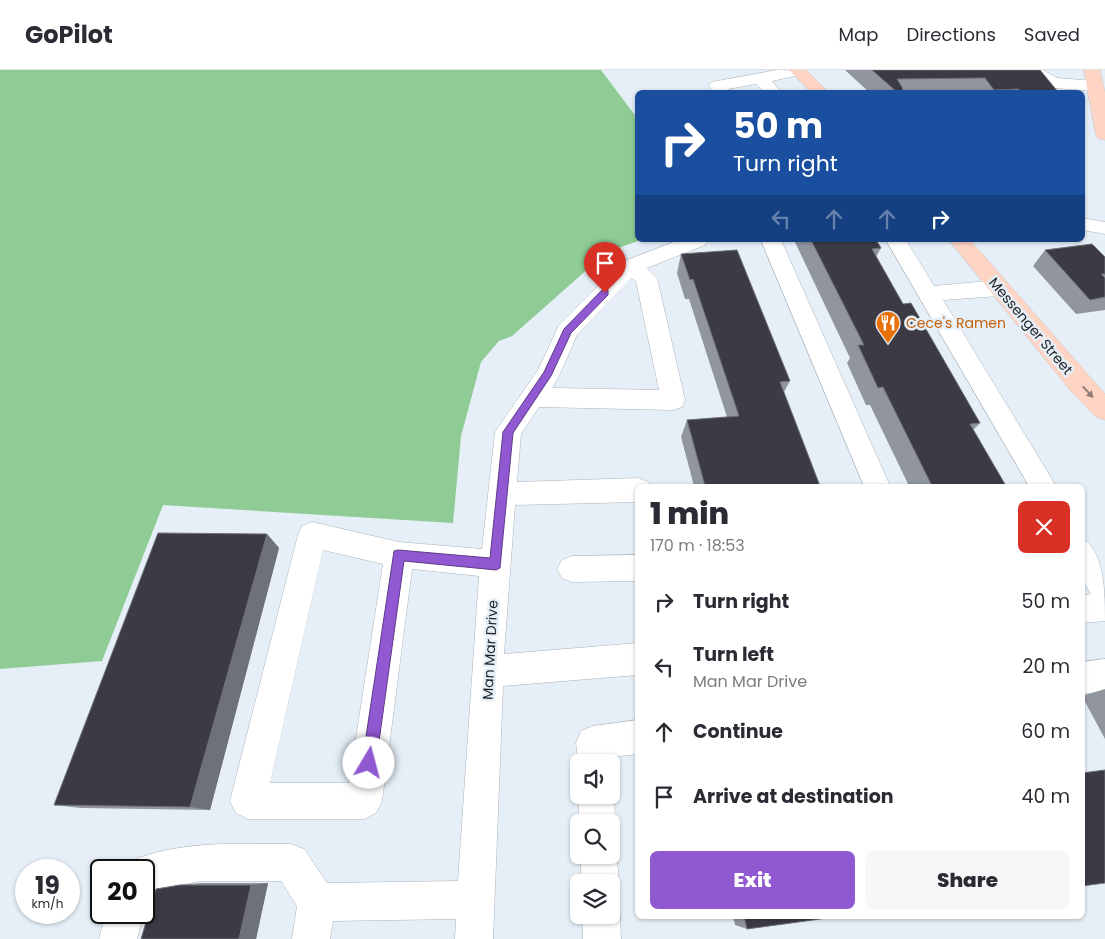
<!DOCTYPE html>
<meta charset="utf-8">
<style>
:root{--surface:#fff;--page:#f7f7f7;--text:#2b2b33;--muted:#7c7c81;--line:#e1e1e2;--accent:#9059d1}
body{margin:0;font-family:Poppins,sans-serif;background:var(--page);color:var(--text);height:100vh;display:flex;flex-direction:column;font-size:19px;white-space:nowrap}
*{box-sizing:border-box;margin:0}
p{font-size:16px;color:var(--muted)}
.icon{flex:none;width:28px;height:28px;fill:none;stroke:currentColor;stroke-width:2;stroke-linecap:round;stroke-linejoin:round}
.map{position:relative;flex:1;overflow:hidden}
.panel{position:absolute;left:635px;top:414px;width:450px;height:435px;display:flex;flex-direction:column;background:var(--surface);border-radius:8px;box-shadow:0 1px 4px #0004}
.panel>*{flex:none}
.hud{position:absolute;left:635px;top:20px;width:450px;height:152px;border-radius:8px;box-shadow:0 1px 4px #0004;background:#1a4fa0;color:#fff;overflow:hidden}
.tools{position:absolute;left:570px;top:684px;display:grid;gap:10px}
.tools a{display:grid;place-items:center;width:50px;height:50px;border-radius:8px;background:var(--surface);box-shadow:0 1px 4px #0004;font-size:25px}
.speed{position:absolute;left:15px;top:789px;display:flex;gap:10px;font-size:25px;font-weight:700;text-align:center}
.speed>*{display:grid;place-content:center;width:65px;height:65px;border-radius:50%;background:var(--surface);box-shadow:0 1px 4px #0004;line-height:1}
.speed small{font-size:12px;font-weight:400}
.speed .limit{border:2px solid #111;border-radius:8px;background:#fff;color:#111}
.pin{position:absolute;display:grid;place-items:center;width:42px;height:42px;color:#fff;margin:-51px -21px;border-radius:50% 50% 50% 0;rotate:-45deg;box-shadow:0 0 5px #0007}
.pin .icon{rotate:45deg}
.me{position:absolute;width:55px;margin:-28px;rotate:8deg;stroke-linejoin:round;filter:drop-shadow(0 0 4px #0008)}
.turn{display:flex;align-items:center;gap:18px;height:105px;padding:0 15px;font-size:22px}
.turn .icon{width:65px;height:65px;stroke-width:2.5}
.turn b{display:block;font-size:35px;line-height:42px}
.lanes{display:flex;align-items:center;height:48px;padding:0 15px;background:#0003;justify-content:center;gap:25px;direction:ltr}
.lanes .off{opacity:.35}
.round{display:grid;place-items:center;flex:none;width:52px;height:52px;border-radius:8px;background:var(--page)}
.headline{display:flex;align-items:center;justify-content:space-between;height:85px;padding:0 15px}
h1{font-size:30px;font-weight:800;line-height:38px}
.action{display:flex;gap:10px;margin-top:auto;padding:10px 15px}
.action a{flex:1;height:58px;border-radius:8px;background:var(--accent);color:#fff;font-size:20px;font-weight:800;line-height:58px;text-align:center}
.action a+a{background:var(--page);color:var(--text)}
ul{padding:0;list-style:none}
li{display:flex;align-items:center;gap:15px;height:65px;padding:0 15px}
li div{flex:1}
li b{display:block;font-size:19px}
li em{font-style:normal}
header{display:flex;align-items:center;gap:30px;box-sizing:border-box;height:70px;padding:0 25px;background:var(--surface);border-bottom:1px solid var(--line)}
header strong{font-size:24px}
nav{display:flex;gap:28px;margin-inline-start:auto;font-size:18px}
.map>svg:first-child{display:block}
.forest{fill:#8fcb94}
.lines{fill:none;stroke-linecap:round;stroke-linejoin:round}
.minor-casing{stroke:#abb4bb;stroke-width:1}
.major-casing{stroke:#cacbcc;stroke-width:1}
.minor{fill:#fff;fill-rule:evenodd}
.major{fill:#fed4c4;fill-rule:evenodd}
.wall{fill:#91959e}
.shaded-wall{fill:#6f717a}
.building{fill:#3c3b44;stroke:#6f717a}
.oneway{fill:#907d76}
.route{fill:#9059d1;stroke:#5e3a88}
.labels{text-anchor:middle;stroke-width:5;stroke-linejoin:round;paint-order:stroke}
.food-label{font-size:14px;fill:#c56008;stroke:#e6eff7;text-anchor:start}
.street-label{font-size:14px;fill:#232629;stroke:#e6eff7}
</style>
<header>
<strong>GoPilot</strong>
<nav><a>Map</a><a>Directions</a><a>Saved</a></nav>
</header>
<div class="map">
<svg width="1105" height="869" viewBox="0 0 1105 869">
<rect width="100%" height="100%" fill="#e6eff7"/>
<path class="forest" d="M0,0H601L637,48L638,170H641L607,182L512,266L499,271L481,292L461,366L453,453L163,435L102,591L0,599Z"/>
<g class="lines">
<defs>
<path id="minor" d="M777,0L806,1L804,4L772,11L781,22H764L756,14L728,19L730,22H714L709,16L711,12L717,11Z
M1023,0H1043L1057,8L1094,11L1100,12L1102,16L1100,20L1094,21L1053,18L1047,16Z
M1082,148L1105,152V164L1082,160Z
M679,170H708L705,175L647,198L657,208L685,330L682,337L673,340L539,337L521,364L517,412L638,408L648,412L650,416H638V432L515,435L504,584L638,573V605L503,616L493,869H455L456,849L333,851L330,869H292L297,836L281,811H201L144,822V800H127L131,791C181,770 238,774 291,774L304,779L327,813L458,811L479,506L412,499L382,731L376,743L364,749H248L236,743L230,731L298,465L302,456L312,452L399,472L482,479L495,362L538,300L559,255L622,192ZM631,208L636,211L659,320L552,318L560,304L577,265ZM323,480L383,494L349,713H270Z
M761,170H781L890,416H864Z
M886,170H906L934,216L999,210L1007,213L1010,218L1007,223L999,226L943,230L1056,416H1029Z
M1082,469C1105,481 1105,524 1105,551L1082,553V525L1091,524L1082,509Z
M638,485V511L572,512L562,508L557,499L562,490L572,486Z
M1105,589V621L1082,624V592Z
M638,650V684L611,687V692H579V697L576,673L581,661L593,656Z
M611,719C616,732 616,749 611,761V752H579L578,725L579,724L611,725Z
M611,773C617,788 624,813 611,826V812H582L580,785H611Z
M611,830L615,831L620,845L621,869H583L582,845H611Z
M144,841V842L137,869H99L106,842Z"/>
<path id="major" d="M789,0H806L828,22H811Z
M1084,0H1100L1105,23V70L1099,69L1096,65Z
M949,170H970L1105,324V350L1096,347L1070,320Z"/>
</defs>
<use href="#minor" class="minor-casing"/>
<use href="#major" class="major-casing"/>
<use href="#minor" class="minor"/>
<use href="#major" class="major"/>
</g>
<path class="wall" d="M845,0H1040L1058,22H869Z
M794,170H876L881,178L876,187L903,234L980,353L973,360L1006,416H909L870,335H866L847,293L850,288Z
M1045,180L1105,187V240L1076,244L1033,196Z
M681,184L790,311L784,322L820,416H694L681,367L687,350L727,347L689,229H685L677,203Z
M267,464L279,478L210,740L81,738L54,735Z
M1105,619V669L1082,626Z
M201,813H268L256,869L180,815Z
M733,846H842L747,859L735,855Z"/>
<path class="shaded-wall" d="M267,464L279,478L210,740L190,737Z
M268,813L256,869H239L251,815Z"/>
<path class="building" d="M872,0H1040L1058,22H1019V19L994,20L985,8L897,9L903,19L899,22H897Z
M811,170H876L881,178L872,179L903,234L911,233L980,353L970,354L1006,416H932L883,317L878,318L858,275H864Z
M1092,174L1105,187V204H1101L1105,208V227L1090,230L1045,180Z
M737,180L790,311L780,312L820,416H705L687,350L739,346L693,209L690,210L681,184Z
M158,463L267,464L190,737L54,735Z
M1105,700V813L1082,816V703Z
M180,815H251L239,869H141L156,819Z
M744,846H842L747,859Z"/>
<defs><path id="oneway-solid" d="M-6-.8H1V-3.2L6.5 0L1 3.2V.8H-6Z" transform="scale(1.25)"/></defs>
<use class="oneway" href="#oneway-solid" transform="translate(1088 322) rotate(47)"/>
<path class="route" d="M605,219L608,220V225L571,263L551,306L513,363L500,498L496,500L404,491L376,693L374,698L369,700L364,698L362,693L394,481L398,480L490,488L503,362L544,302L564,259L602,220Z"/>
<defs>
<symbol id="restaurant-pin" viewBox="-11 -11 22 30"><path d="M0 17L-7.5 6A9.5 9.5 0 1 1 7.5 6Z" fill="#e8710a" stroke="#e6eff7"/><path d="M-5-6h1v4h1v-4h1v4h1v-4h1v5L-1.5 .5V6h-2V.5L-5-1ZM5-6V6H3V1.5H1.5Q1.5-4 5-6Z" fill="#fff"/></symbol>
</defs>
<g fill-rule="evenodd">
<use href="#restaurant-pin" x="874" y="239" width="28" height="38"/>
</g>
<g class="labels">
<g class="food-label">
<text x="906" y="258">Cece's Ramen</text>
</g>
<g class="street-label">
<text transform="translate(1031 256) rotate(50)" y="5">Messenger Street</text>
<text transform="translate(490 580) rotate(-87)" y="5">Man Mar Drive</text>
</g>
</g>
</svg>
<div class="tools">
<a><svg class="icon" aria-label="sound" viewBox="0 0 24 24"><path d="M4 9h4l5-4v14l-5-4H4zM17 9q2 3 0 6"/></svg></a>
<a><svg class="icon" aria-label="search" viewBox="0 0 24 24"><circle cx="10" cy="10" r="6"/><path d="M15 15l6 6"/></svg></a>
<a><svg class="icon" aria-label="layers" viewBox="0 0 24 24"><path d="M12 4l9 5-9 5-9-5zM3 14l9 5 9-5"/></svg></a>
</div>
<div class="speed"><div>19<small>km/h</small></div><div class="limit">20</div></div>
<div class="pin" style="left:605px;top:223px;background:#d93025"><svg class="icon" aria-label="arrive" viewBox="0 0 24 24"><path d="M6 21V4h12l-3 4 3 4H6"/></svg></div>
<svg class="me" style="left:369px;top:693px" viewBox="-20 -20 40 40"><circle r="19" fill="#fff"/><path d="M0-13L10 11 0 6-10 11z" fill="#9059d1"/></svg>
<div class="hud">
<div class="turn"><svg class="icon" aria-label="right" viewBox="0 0 24 24"><path d="M7 20v-9h11M14 6l5 5-5 5"/></svg><div><b>50 m</b>Turn right</div></div>
<div class="lanes"><svg class="icon off" aria-label="left" viewBox="0 0 24 24"><path d="M17 20v-9H6M10 6l-5 5 5 5"/></svg><svg class="icon off" aria-label="ahead" viewBox="0 0 24 24"><path d="M12 20V5M6 11l6-6 6 6"/></svg><svg class="icon off" aria-label="ahead" viewBox="0 0 24 24"><path d="M12 20V5M6 11l6-6 6 6"/></svg><svg class="icon" aria-label="right" viewBox="0 0 24 24"><path d="M7 20v-9h11M14 6l5 5-5 5"/></svg></div>
</div>
<section class="panel">
<div class="headline"><div><h1>1 min</h1><p>170 m · 18:53</p></div><a class="round" style="background:#d93025;color:#fff"><svg class="icon" aria-label="close" viewBox="0 0 24 24"><path d="M6 6l12 12M18 6L6 18"/></svg></a></div>
<ul>
<li><svg class="icon" aria-label="right" viewBox="0 0 24 24"><path d="M7 20v-9h11M14 6l5 5-5 5"/></svg><div><b>Turn right</b></div><em>50 m</em></li>
<li><svg class="icon" aria-label="left" viewBox="0 0 24 24"><path d="M17 20v-9H6M10 6l-5 5 5 5"/></svg><div><b>Turn left</b><p>Man Mar Drive</p></div><em>20 m</em></li>
<li><svg class="icon" aria-label="ahead" viewBox="0 0 24 24"><path d="M12 20V5M6 11l6-6 6 6"/></svg><div><b>Continue</b></div><em>60 m</em></li>
<li><svg class="icon" aria-label="arrive" viewBox="0 0 24 24"><path d="M6 21V4h12l-3 4 3 4H6"/></svg><div><b>Arrive at destination</b></div><em>40 m</em></li>
</ul>
<div class="action"><a>Exit</a><a>Share</a></div>
</section>
</div>
